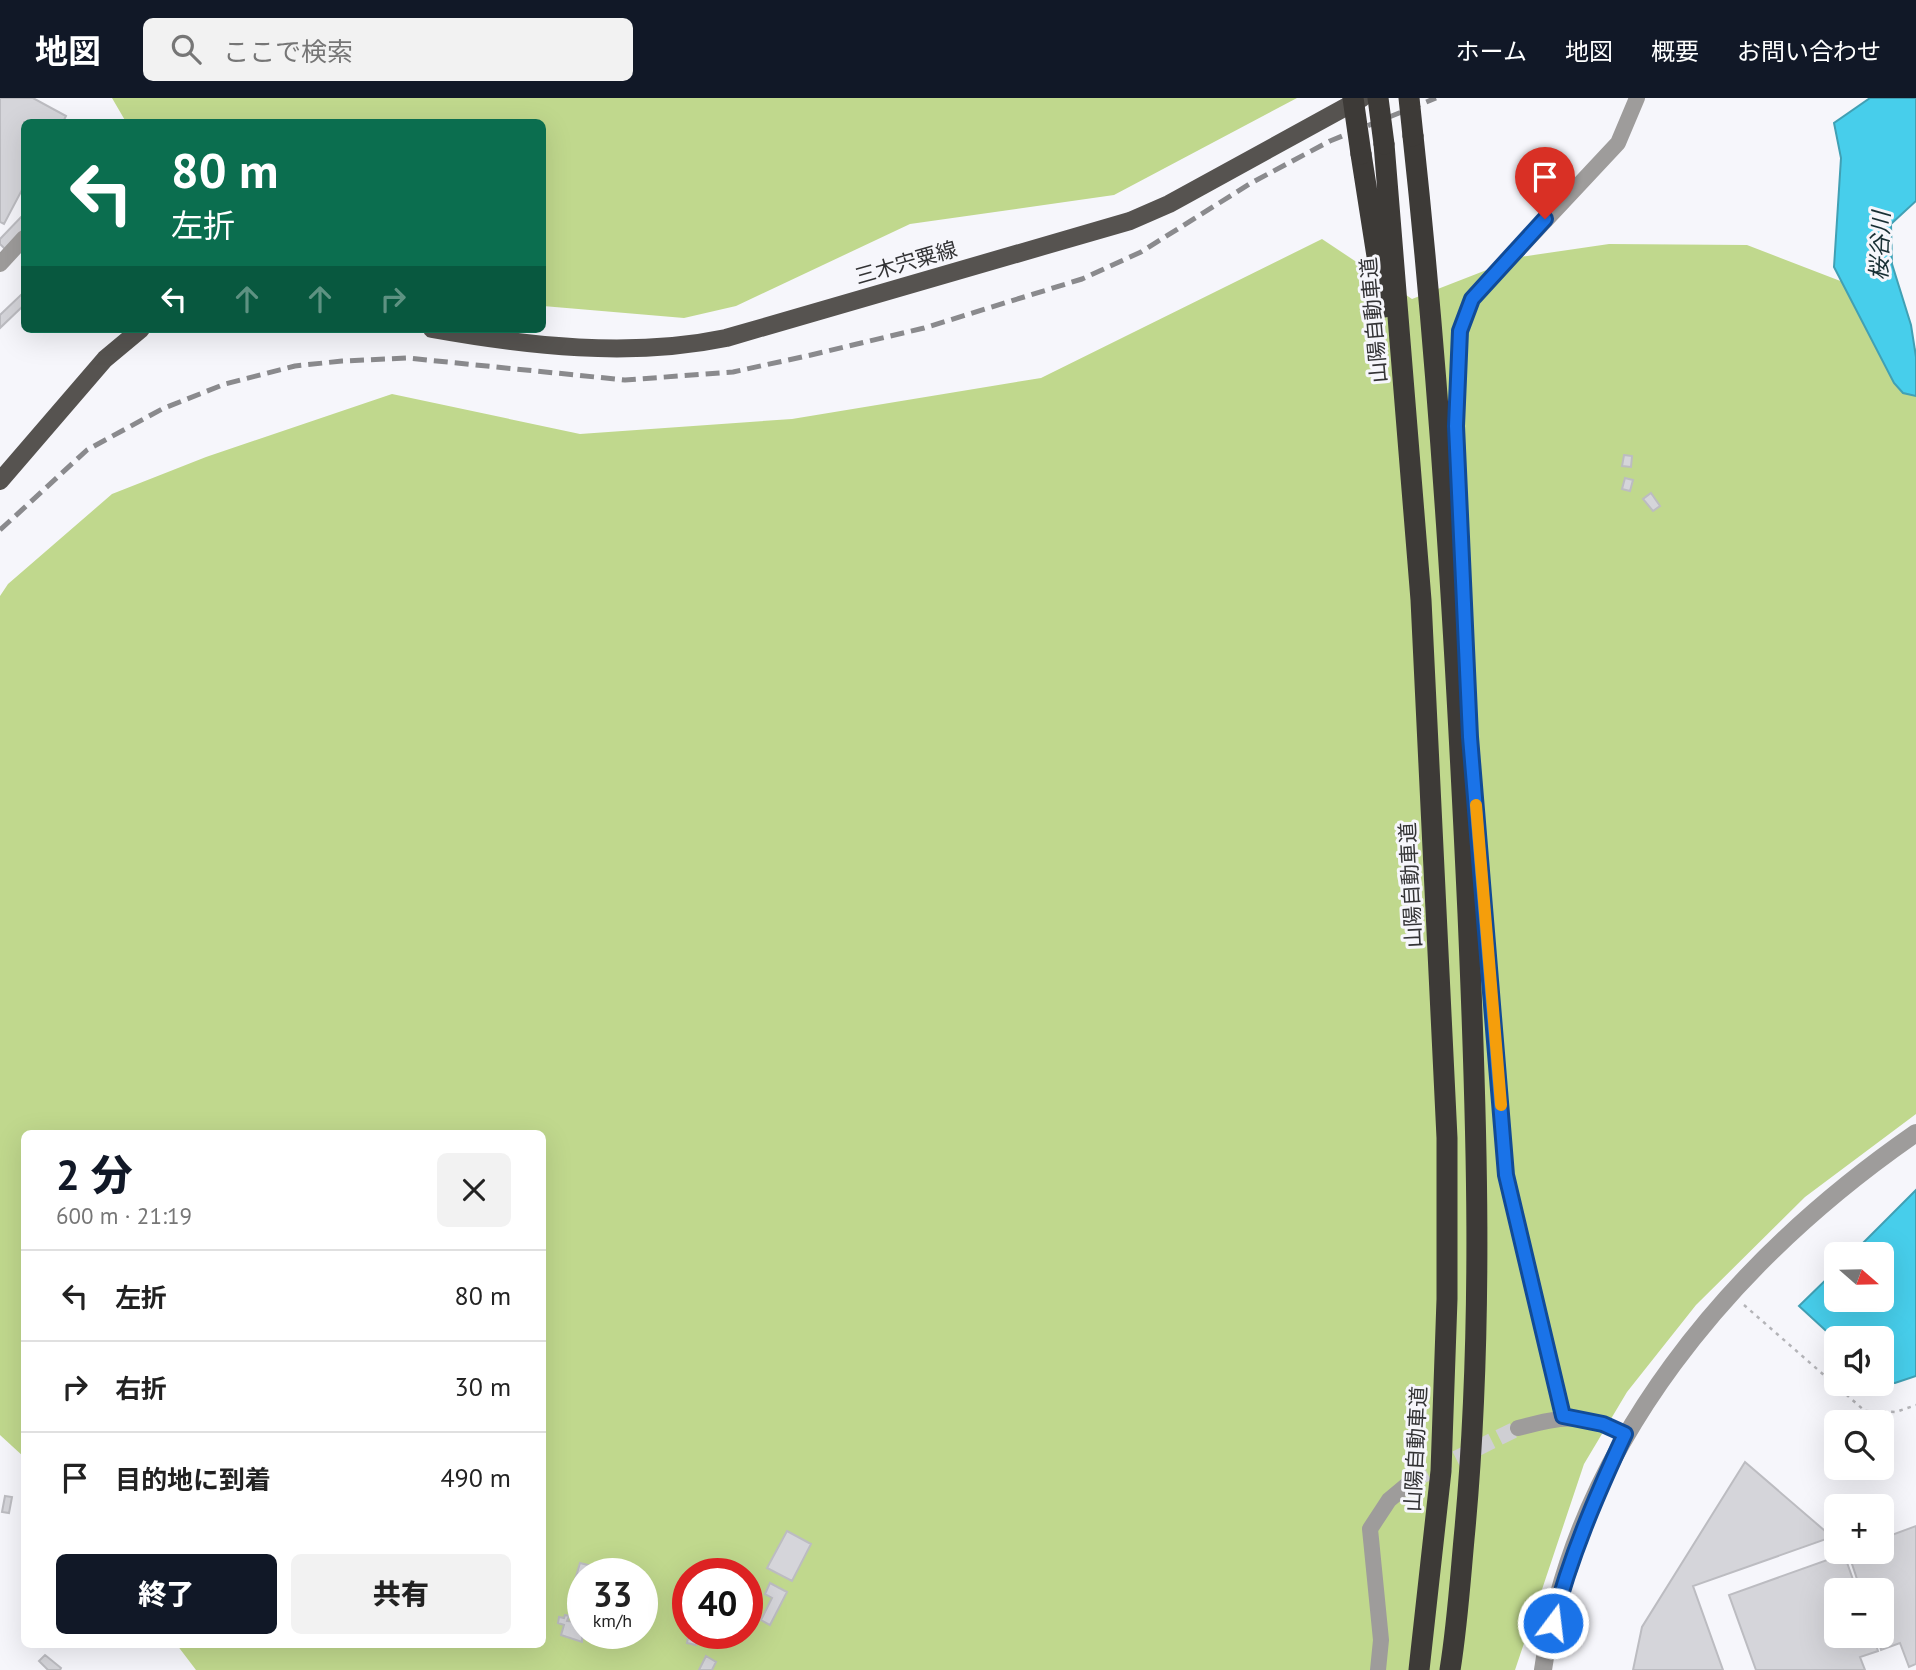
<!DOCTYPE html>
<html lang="ja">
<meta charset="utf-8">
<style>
:root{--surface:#fff;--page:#f2f2f2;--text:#222;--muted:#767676;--line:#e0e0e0;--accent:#111827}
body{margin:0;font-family:"PT Sans","Noto Sans JP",sans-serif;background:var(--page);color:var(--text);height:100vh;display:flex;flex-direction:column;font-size:26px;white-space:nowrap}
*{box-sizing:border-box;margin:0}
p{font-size:23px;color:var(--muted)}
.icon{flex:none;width:38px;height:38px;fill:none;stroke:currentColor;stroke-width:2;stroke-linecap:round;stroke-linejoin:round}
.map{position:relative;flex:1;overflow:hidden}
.details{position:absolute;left:21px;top:1032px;width:525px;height:518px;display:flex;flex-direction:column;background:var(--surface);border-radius:10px;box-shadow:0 7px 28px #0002}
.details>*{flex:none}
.guide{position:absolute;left:21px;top:21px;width:525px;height:214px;border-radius:10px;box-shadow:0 7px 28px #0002;background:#0b6e4f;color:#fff;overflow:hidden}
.needle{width:46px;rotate:110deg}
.fabs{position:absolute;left:1824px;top:1144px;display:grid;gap:14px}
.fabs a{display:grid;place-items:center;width:70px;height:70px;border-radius:10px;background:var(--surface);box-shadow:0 7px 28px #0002;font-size:35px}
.speed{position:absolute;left:567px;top:1460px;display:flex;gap:14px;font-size:35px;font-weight:700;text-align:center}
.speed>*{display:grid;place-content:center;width:91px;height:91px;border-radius:50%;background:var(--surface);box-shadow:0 7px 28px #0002;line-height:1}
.speed small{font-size:18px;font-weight:400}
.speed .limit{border:10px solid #d22;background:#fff;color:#111}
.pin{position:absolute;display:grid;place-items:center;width:60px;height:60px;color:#fff;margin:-72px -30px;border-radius:50% 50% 50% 0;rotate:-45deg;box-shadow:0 0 7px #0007}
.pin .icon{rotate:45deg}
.me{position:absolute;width:77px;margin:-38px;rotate:15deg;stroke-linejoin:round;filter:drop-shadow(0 0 5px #0008)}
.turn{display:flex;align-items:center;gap:24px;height:147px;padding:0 35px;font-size:32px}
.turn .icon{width:91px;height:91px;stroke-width:2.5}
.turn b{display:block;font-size:49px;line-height:60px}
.lanes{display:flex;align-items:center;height:66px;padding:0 35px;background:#0003;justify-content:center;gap:35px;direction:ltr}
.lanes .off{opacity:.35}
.round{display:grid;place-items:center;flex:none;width:74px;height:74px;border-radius:10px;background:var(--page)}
.headline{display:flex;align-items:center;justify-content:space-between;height:119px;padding:0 35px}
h1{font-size:42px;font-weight:800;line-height:52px;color:var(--accent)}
.button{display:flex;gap:14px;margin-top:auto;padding:14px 35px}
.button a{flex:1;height:80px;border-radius:10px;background:var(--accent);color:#fff;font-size:28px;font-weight:800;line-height:80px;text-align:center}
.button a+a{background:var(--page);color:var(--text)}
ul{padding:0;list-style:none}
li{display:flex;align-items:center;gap:21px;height:91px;padding:0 35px;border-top:2px solid var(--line)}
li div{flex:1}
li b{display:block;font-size:26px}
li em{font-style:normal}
header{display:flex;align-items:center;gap:42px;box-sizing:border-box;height:98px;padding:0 35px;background:var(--accent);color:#fff}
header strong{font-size:33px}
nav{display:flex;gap:38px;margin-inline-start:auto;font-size:24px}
.search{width:490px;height:63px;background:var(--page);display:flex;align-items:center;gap:18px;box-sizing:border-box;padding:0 24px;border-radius:10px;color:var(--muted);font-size:26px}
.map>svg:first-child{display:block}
.green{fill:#c0d88d;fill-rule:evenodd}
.water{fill:#47ceeb;stroke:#41a0b4;stroke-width:2}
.building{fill:#d5d5da;stroke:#bcbcc1;stroke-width:2}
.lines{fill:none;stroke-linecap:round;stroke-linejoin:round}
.minor-tunnel{stroke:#cfcfd3;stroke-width:16;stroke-dasharray:16 8;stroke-linecap:butt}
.path{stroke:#b4b4b8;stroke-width:2.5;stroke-dasharray:3.5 5;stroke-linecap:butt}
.minor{stroke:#9e9c9b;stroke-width:16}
.tertiary{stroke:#9e9c9b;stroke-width:18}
.primary{stroke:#565350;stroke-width:18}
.motorway{stroke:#3d3a37;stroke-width:21}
.rail{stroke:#8a8a8d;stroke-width:5;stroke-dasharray:14 7;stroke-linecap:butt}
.motorway-bridge{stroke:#3d3a37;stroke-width:21}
.route-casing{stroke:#114b97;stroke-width:18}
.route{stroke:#1a73e8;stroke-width:12}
.slow{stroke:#f59e0b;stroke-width:12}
.labels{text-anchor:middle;stroke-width:6;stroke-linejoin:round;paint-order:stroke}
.street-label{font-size:21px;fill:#333335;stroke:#f6f6fb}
.water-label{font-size:23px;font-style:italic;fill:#182f34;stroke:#f6f6fb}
</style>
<header>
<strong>地図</strong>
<div class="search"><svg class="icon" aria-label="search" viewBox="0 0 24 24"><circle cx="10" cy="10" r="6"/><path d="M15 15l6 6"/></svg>ここで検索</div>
<nav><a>ホーム</a><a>地図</a><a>概要</a><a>お問い合わせ</a></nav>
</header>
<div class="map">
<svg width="1916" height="1572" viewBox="0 0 1916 1572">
<rect width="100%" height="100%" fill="#f6f6fb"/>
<path class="green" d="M112,0H1297L1114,97L910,126L736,208L684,220L543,208L542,24H126Z
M1322,141L1412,201L1520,159L1609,146L1747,147L1856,189L1916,251V1016L1805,1099L1696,1207L1627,1294L1584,1366L1515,1572H196L177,1547H542V1036H24V1359L0,1337V498L8,486L112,396L206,359L392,296L580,336L792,321L1041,280ZM583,1475H642V1535H583ZM688,1475H747V1535H688Z"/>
<path class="water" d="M1870,0H1916V103L1891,126L1892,166L1911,227L1916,259V298L1903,295L1894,285L1834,169L1841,60L1834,25Z
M1916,1092V1278L1895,1285L1881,1284V1241L1836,1242L1799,1208L1836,1172V1202H1881V1157H1851Z"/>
<path class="building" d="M0,0H33L66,18L63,24H24V88L4,126L0,124Z
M24,116V140L8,154L0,146V141Z
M24,194V207L0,230V217Z
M1624,357L1632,358L1631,369L1622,368Z
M1625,380L1633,382L1630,393L1622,391Z
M1651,395L1660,408L1653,413L1643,401Z
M1745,1364L1832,1439L1693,1488L1723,1572H1633L1642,1529Z
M5,1398L12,1399L9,1415L2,1414Z
M1916,1428V1566L1909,1569L1900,1545L1881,1552L1877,1538H1881V1493H1861L1848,1454H1881V1441Z
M787,1433L811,1446L792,1483L767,1470Z
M1844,1456L1857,1493H1836V1538H1873L1878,1553L1860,1559L1865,1572H1756L1729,1497Z
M580,1465L592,1468L590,1475H583V1495L572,1492Z
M770,1485L787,1494L770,1527L761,1522L772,1500L765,1496Z
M565,1517L569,1518L567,1523L583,1525L582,1544L561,1537L564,1527L558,1525L559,1519L564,1520Z
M689,1535L699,1536L696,1547L687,1545Z
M45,1557L61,1570L60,1572H48L39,1563Z
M706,1558L716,1564L712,1572H699Z"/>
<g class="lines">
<path class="minor-tunnel" d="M1413,1382L1518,1330"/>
<path class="path" d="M1744,1207L1865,1313L1896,1314L1916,1307"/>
<path class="minor" d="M0,166L24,140
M1563,1318L1506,1077L1470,639L1456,328L1460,233L1472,201L1618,45L1637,0
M1518,1330C1565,1318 1580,1315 1625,1336
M1378,1572L1381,1542L1370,1431L1389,1402L1413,1382"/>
<path class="tertiary" d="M1543,1572C1575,1346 1734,1161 1916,1035"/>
<path class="primary" d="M432,231C527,248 630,260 726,240L1130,123L1169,106L1362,0
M0,383L105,261L141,231"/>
<path class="motorway" d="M1413,38C1441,297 1456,556 1468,816C1477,1025 1484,1233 1464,1441C1460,1485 1457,1529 1450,1572
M1384,46L1421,502L1447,1040V1201L1441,1373L1419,1572
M1361,56L1385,209"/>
<path class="rail" d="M0,432L87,352L162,311L225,286L295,268L342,263L407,260L625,282L733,274L811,257L924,230L1082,181L1141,154L1251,85L1330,43L1436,0"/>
<path class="motorway-bridge" d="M1353,0L1361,56
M1378,0L1384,46
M1409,0L1413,38"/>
</g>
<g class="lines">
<defs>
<path id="route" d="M1545,121L1472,201L1460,233L1456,328L1470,639L1506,1077L1563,1318L1603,1326L1625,1336C1596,1398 1570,1459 1553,1525"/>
</defs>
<use href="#route" class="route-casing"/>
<use href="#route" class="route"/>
<path class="slow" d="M1476,707L1501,1007"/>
</g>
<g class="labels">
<g class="street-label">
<text transform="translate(906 165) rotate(-16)" y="7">三木宍粟線</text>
<text transform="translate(1374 222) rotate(-95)" y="7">山陽自動車道</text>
<text transform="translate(1411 787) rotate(-93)" y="7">山陽自動車道</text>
<text transform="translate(1416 1351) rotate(-87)" y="7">山陽自動車道</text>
</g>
<g class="water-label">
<text transform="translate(1880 148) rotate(-88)" y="8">桜谷川</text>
</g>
</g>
</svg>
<div class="fabs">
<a><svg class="needle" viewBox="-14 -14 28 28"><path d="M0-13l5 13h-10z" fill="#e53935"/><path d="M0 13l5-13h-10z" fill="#767676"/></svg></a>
<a><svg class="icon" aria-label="sound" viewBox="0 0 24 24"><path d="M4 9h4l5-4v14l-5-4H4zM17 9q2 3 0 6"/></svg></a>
<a><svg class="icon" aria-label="search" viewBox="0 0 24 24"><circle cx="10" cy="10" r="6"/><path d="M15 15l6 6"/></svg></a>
<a>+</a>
<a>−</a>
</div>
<div class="speed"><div>33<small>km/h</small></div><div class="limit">40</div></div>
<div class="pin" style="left:1545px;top:121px;background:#d93025"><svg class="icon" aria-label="arrive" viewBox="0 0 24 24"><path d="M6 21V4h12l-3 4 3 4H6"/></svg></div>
<svg class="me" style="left:1553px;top:1525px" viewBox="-20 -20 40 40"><circle r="17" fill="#1a73e8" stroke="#fff" stroke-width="3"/><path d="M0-11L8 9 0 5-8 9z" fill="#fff"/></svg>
<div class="guide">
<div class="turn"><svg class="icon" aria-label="left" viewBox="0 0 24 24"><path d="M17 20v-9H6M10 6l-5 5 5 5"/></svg><div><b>80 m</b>左折</div></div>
<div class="lanes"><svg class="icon" aria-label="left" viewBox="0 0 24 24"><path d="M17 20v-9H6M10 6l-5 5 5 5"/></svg><svg class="icon off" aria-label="ahead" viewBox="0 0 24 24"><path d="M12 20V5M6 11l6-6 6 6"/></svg><svg class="icon off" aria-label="ahead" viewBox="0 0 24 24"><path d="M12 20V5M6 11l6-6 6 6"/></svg><svg class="icon off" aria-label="right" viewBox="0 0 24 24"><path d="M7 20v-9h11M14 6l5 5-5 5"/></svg></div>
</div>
<section class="details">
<div class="headline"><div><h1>2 分</h1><p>600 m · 21:19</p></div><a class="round"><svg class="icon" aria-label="close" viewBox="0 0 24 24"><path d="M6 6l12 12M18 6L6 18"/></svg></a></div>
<ul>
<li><svg class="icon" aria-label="left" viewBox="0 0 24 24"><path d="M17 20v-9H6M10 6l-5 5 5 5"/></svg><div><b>左折</b></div><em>80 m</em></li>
<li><svg class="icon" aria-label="right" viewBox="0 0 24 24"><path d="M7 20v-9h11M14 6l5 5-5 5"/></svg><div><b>右折</b></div><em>30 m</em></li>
<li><svg class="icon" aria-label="arrive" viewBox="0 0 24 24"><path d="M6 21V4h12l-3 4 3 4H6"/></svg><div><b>目的地に到着</b></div><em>490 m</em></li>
</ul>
<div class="button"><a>終了</a><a>共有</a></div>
</section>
</div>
